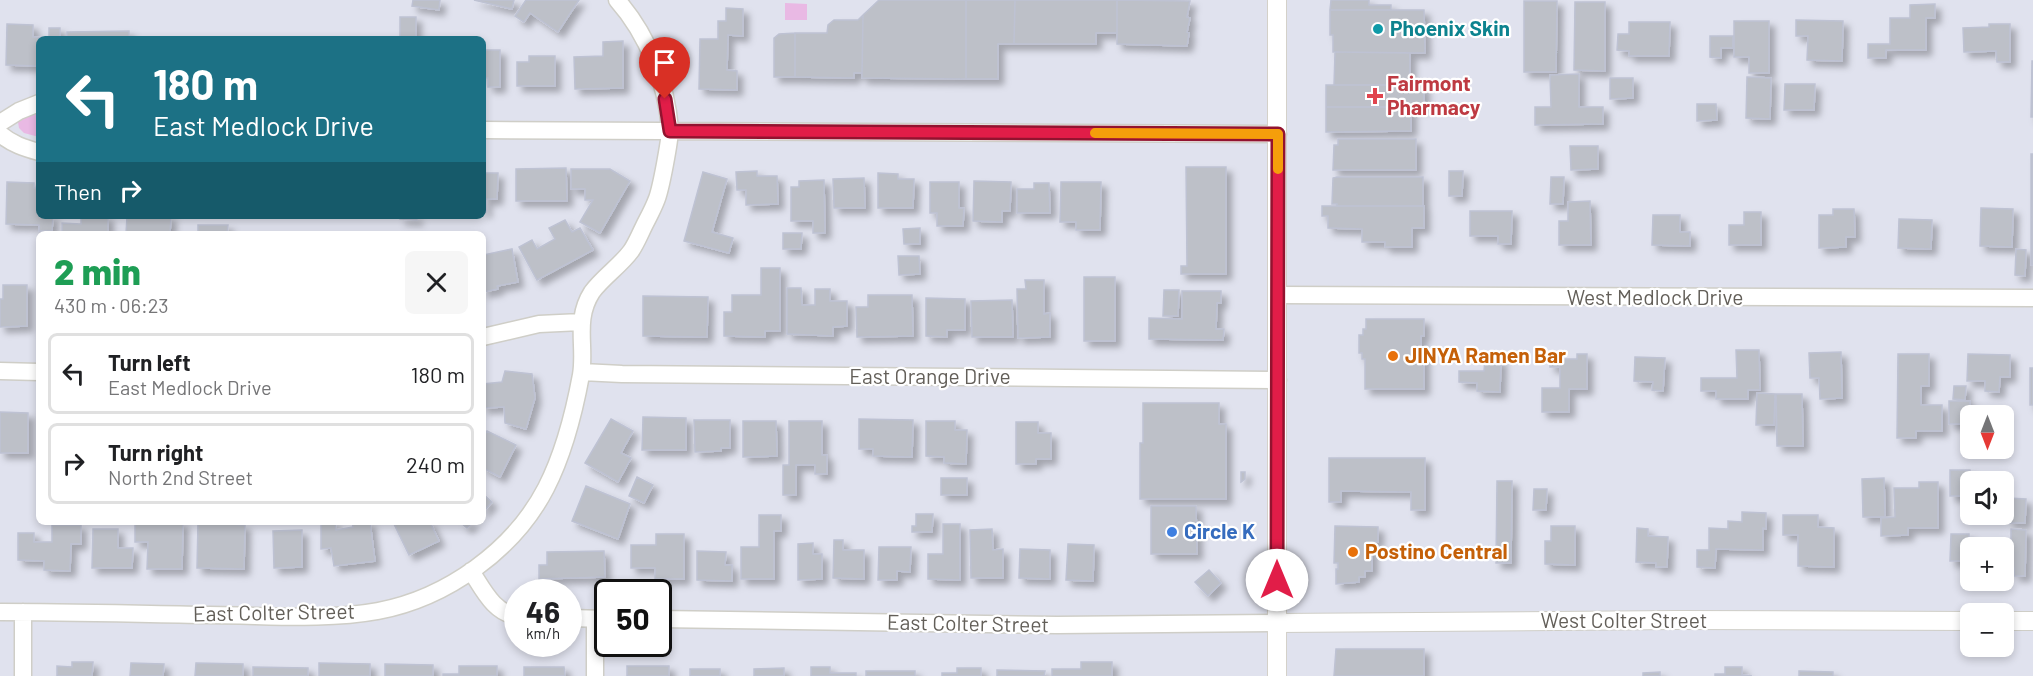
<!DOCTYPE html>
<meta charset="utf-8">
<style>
:root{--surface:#fff;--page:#f6f6f6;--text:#202124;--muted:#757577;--line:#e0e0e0}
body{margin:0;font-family:Barlow,sans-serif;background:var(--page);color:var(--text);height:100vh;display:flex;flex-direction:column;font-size:22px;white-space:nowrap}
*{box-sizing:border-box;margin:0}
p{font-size:20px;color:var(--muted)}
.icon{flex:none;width:33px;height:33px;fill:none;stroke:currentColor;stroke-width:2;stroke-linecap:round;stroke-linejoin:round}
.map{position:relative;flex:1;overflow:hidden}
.side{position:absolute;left:36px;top:231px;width:450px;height:294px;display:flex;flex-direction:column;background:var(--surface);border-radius:9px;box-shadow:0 3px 9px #0003}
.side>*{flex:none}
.guide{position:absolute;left:36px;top:36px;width:450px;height:183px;border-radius:9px;box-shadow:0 3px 9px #0003;background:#1c7185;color:#fff;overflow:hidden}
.needle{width:39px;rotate:180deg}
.tools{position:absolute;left:1960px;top:405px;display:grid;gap:12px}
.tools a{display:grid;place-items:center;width:54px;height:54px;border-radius:9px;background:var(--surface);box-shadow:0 3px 9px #0003;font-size:30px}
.speed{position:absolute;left:504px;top:579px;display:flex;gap:12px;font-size:30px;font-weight:700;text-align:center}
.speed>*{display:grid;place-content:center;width:78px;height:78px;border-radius:50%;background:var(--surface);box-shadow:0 3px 9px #0003;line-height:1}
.speed small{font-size:15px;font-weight:400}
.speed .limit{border:3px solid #111;border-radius:9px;background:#fff;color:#111}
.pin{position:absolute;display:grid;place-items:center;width:51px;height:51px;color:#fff;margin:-62px -26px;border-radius:50% 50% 50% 0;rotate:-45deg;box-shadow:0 0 6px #0007}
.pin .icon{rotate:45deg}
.me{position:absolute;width:66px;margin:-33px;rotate:0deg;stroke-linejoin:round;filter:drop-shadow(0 0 4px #0008)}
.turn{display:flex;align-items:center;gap:21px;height:126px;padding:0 18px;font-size:27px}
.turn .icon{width:78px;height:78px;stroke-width:2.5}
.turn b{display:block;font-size:42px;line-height:51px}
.then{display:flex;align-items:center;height:57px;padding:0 18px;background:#0003;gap:12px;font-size:22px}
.round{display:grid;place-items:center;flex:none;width:63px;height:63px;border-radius:9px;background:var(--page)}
.overview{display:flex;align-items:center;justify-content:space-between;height:102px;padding:0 18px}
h1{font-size:36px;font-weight:800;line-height:45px;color:#1e9e55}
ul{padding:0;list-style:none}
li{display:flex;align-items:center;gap:18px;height:81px;margin:0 12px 9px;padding:0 6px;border:3px solid var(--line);border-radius:9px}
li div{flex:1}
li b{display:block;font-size:22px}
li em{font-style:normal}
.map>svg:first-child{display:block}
.green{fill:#e9b9e4}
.building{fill:#bdc0c8;stroke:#bec2d3;stroke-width:1.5;filter:url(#shadow)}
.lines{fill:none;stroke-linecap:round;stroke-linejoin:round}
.minor-casing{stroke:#cfcec7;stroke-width:19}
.tertiary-casing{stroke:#cfcec7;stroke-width:20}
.secondary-casing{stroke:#d4d1c9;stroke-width:20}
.minor{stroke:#fff;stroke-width:16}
.tertiary{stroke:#fff;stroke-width:18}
.secondary{stroke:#fff;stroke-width:18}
.route-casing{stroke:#92132f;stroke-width:15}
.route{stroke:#e11d48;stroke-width:10}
.slow{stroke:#f59e0b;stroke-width:10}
.culture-dot{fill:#0f9aa8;stroke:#fff;stroke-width:2}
.health-dot{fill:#e0444e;stroke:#fff;stroke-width:2}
.food-dot{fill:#e8710a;stroke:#fff;stroke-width:2}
.shop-dot{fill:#3f7fe0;stroke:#fff;stroke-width:2}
.labels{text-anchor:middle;stroke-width:4.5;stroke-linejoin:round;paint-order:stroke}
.culture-label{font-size:21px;font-weight:bold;fill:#0d838f;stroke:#fff;text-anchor:start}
.health-label{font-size:21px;font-weight:bold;fill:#be3a42;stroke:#fff;text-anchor:start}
.street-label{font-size:21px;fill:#635f59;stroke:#fff}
.food-label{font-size:21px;font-weight:bold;fill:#c56008;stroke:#fff;text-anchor:start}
.shop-label{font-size:21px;font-weight:bold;fill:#366cbe;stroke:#fff;text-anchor:start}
</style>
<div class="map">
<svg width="2033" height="676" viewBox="0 0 2033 676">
<defs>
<filter id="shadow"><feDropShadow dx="5.5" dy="5.5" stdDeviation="3" flood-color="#0004"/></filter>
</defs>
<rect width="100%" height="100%" fill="#e0e2ee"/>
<path class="green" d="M785,3L807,4V20H785Z
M32,113H39V137L24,133L19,128L18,122Z"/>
<path class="building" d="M413,0H440L439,10L412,6Z
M474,0H514L512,9Z
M526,0H579L558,32L530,13L524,22L515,16Z
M879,0H966V79L862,78L863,15Z
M966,0H1015L1014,44H998V79H966Z
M1015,0H1117V33H1096V44H1014Z
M1117,0L1190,1L1187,17L1190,18L1187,32L1189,33L1187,46L1117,44Z
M1331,0H1369V5H1391V10H1330Z
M1524,1H1557L1556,72H1524Z
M1575,2H1605V71L1574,70Z
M1935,4V18H1926V50H1886V58H1868V44H1890V18H1910V5Z
M726,8L743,9V36L728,35L727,70L737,71V90L699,89L700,39H718V21H726Z
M1330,10H1424L1425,53L1333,52V35H1330Z
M863,15L862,73H854V78L795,77V33H827L828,25L834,20H858Z
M400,17H416V39H400Z
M1796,20L1843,21L1842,61L1807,60L1808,36H1796Z
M1734,21H1769V73H1749V57H1734Z
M1629,22H1670L1669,56H1629V51L1617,50L1618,34H1629Z
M7,24L33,25V37L49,38V28H60V39H39V66L6,65Z
M1989,24H2010V62H1997L1996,51L1964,52L1963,28L1989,27Z
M129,31V39H67V32Z
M795,33V77H774V38L779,34Z
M1710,36H1733V48H1721V58L1710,57Z
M623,41V88L575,89L574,57L603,56V42Z
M483,50H500V87H488V78H483Z
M1335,52L1410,53V85H1334Z
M529,56H555V86H517V62H529Z
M2032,61H2033V117H2031Z
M1579,74V107H1603V124L1535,125V107H1551L1550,75Z
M1747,77L1771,78L1770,119L1746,118Z
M1610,78H1633V98L1610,99Z
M1785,84H1815L1814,110H1784Z
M1326,85H1424V107H1326Z
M1697,104H1716L1717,120L1697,121Z
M1326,107H1411V131L1326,132Z
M1338,139H1416V170H1333L1334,145H1338Z
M1570,146H1598V169L1571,170Z
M2031,154H2033V265H2031Z
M1186,167H1226V274H1181V266H1187Z
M566,168L567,201H516V169Z
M571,169H610L630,181L600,233L580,222L593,200H585V189H571Z
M757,171V176H777L778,204L746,205V190H737L736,172Z
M1449,171H1463L1462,196H1449Z
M703,172L727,179L712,232L733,238L729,253L684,241Z
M483,173H498L497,199H486V212H483Z
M878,173L898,174V179H914L913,208H878Z
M1337,177H1423V206H1337V204H1332L1333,178Z
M1551,177H1564L1563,204H1550Z
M864,178L865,208H834L833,179Z
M824,180L825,233H813V221H791V187H799V181Z
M974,181L1011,182L1010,211H1002V222L973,221Z
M7,182L34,183V188H39V216H53L52,231H39V225L6,224Z
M930,182H959V208H964L963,226H937V213H930Z
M1061,182H1101L1100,230H1076V222H1060Z
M1034,183H1049L1050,213H1017V189H1034Z
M1590,201L1591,245H1559V221H1568V202Z
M1322,206H1424V228H1412V247H1385V242H1362V229L1328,228V216H1322Z
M1981,208L2013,209L2012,247L1980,246Z
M1833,209H1854L1855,237H1846V247L1819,248V215H1833Z
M1470,211H1512L1511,244H1498V236H1470Z
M1744,212H1761V245H1729V225H1744Z
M1653,215H1680V232H1690V246L1652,245Z
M81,216H108V234H62V223L81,224Z
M127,216H171L170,234H126Z
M400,216H417V220L400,219Z
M1899,219L1932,220L1931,249L1898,248Z
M565,220L572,232L580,228L593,250L537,280L519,247L532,240L537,249L555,239L549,228Z
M198,225H228L227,234H198Z
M920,228V244H904L903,229Z
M783,233H802L801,249H783Z
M512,249L518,282L497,286L498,289L483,292V255Z
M2016,249L2026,250L2025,276L2015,275Z
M898,256H919L920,274L899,275Z
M761,268H780V331H765V337L724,336V312H732V295H761Z
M1084,277H1115V341H1084Z
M1025,280H1044V314L1050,313V337L1018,338L1017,289H1026Z
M3,285H27V326L0,327V299H3Z
M787,288H801L802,305H815V289H830V301H847V326L833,327V336L787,334Z
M1164,290H1179L1178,316H1163Z
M1182,291H1221V303H1217L1216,329H1224L1223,340L1149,339V318L1182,319Z
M868,295H912L913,336L857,337L856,307H868Z
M643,296L708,297L707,337L643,336Z
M926,298L965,299V330H947V337L926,336Z
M1012,300L1013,337H972L971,301Z
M1366,319H1424V336H1421V349H1424V389H1365V359H1362V353H1359V335H1363V329H1366Z
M1736,350H1759L1760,390H1748V399H1716V391H1701V378H1737Z
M1841,352L1842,398L1820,399L1819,378H1810L1809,353Z
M1577,354H1587V389H1569V412H1542V388H1560V367H1550V359H1577Z
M1898,354H1929V386H1921V405H1942V431H1916V438H1897Z
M1968,354L2010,355V377H2000L1999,392L1985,391V381H1967Z
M1635,357L1665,358L1663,391L1652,390L1653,382L1634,381Z
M1485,359H1501L1500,392L1477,391V383L1459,382V371H1484Z
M2030,368H2033V405H2030Z
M505,371L532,374L535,398L526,429L505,423L504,407L483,408V384L502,382Z
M1954,386H1966L1965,400L1953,399Z
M1757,393L1775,394L1774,425H1756Z
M1776,394H1802L1803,446H1777Z
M1949,401H1970V424H1949Z
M1143,403H1219V424H1226V499H1140V443H1143Z
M0,412L28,413V453H0Z
M643,417L686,418V450H642Z
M611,419L633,431L621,453L631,458L618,482L585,463Z
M859,419L913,420L912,457L873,456V449H859Z
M694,420H730V448H721V451L695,452Z
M743,421H776L777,456L743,457Z
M789,421H822V455H827V474H815V465H796V495H783V465H789Z
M926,421H955V430H967L966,464L944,463V457L926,456Z
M1016,422H1038V433H1051V459H1036V464H1016Z
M487,431L516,445L500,477L483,468V438Z
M1329,458H1425V510H1411V492L1341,491V502H1329Z
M1950,470H1970L1969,496H1950Z
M1241,472H1245V479L1241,482Z
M637,477L653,485L644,503L629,496Z
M941,478H967V495H941Z
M1884,478L1885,517H1863L1862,479Z
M1497,481H1512L1511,563H1496Z
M1919,482H1938V528H1908V535L1881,536V518L1895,517L1894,488H1919Z
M586,486L630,504L618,539L572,521Z
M1534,489H1547L1546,510H1533Z
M483,494L492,502L483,512Z
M2009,498L2026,499L2025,523H2008Z
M1151,506H1196L1197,554H1151Z
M1742,512L1766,513V529L1763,528V550L1716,549L1715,568L1697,567V550H1709V528L1728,529V521L1742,522Z
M916,514H933L932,532H912V526H916Z
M759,515H781V531H774V579H741V547H759Z
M1783,515H1818V527L1834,528V567L1798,566V535H1783Z
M135,522H183L182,569H147L148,542H135Z
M198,522L245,525L244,569L197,568Z
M321,522H335L336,530L353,527L352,522H370L375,561L334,566L331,548L321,549Z
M393,522H430L439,541L409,555Z
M460,522H473L467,528Z
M943,524H960V580L928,579V554H943Z
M52,525H81V544H71L70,571L44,570V561L18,560V533H34V542H52Z
M1335,526L1378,527V542H1372V571H1365V577H1359V582L1336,584V569H1338V563H1334Z
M1551,526H1575V565L1545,564V541H1551Z
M1637,528L1648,529V536L1668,537L1667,567H1656V563L1636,562Z
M93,529H118V548H133L132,568H92Z
M992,529L993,550L1003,549V578H971L970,530Z
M2011,529L2026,530L2025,576H2014V568L2004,567V548H1971V567L1967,566V561H1950L1951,534H1969V540H2011Z
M302,530V567L274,568L273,531Z
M656,534H684V579H655V568H631V545H656Z
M834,540H843V550H864V579L833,578Z
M813,543V554H822V579L798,580V544Z
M1068,544L1094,545L1093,581L1066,580Z
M879,547H911L910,572L897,571V580H878Z
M1020,549L1050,550V579L1019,578Z
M604,551L605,577L539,579V565H547V552Z
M697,551L726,552L725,565H732V581L697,580Z
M1209,570L1221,583L1208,596L1195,582Z
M1336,649H1424V676H1334Z
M72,662H93L92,676H57V666L72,667Z
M1081,662H1112V676H1052V669H1081Z
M131,663L164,664L163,676H130Z
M196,663L243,664V676H195Z
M319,663L370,664V676H319Z
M385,664L433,665V676H385Z
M459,666H497V676H443V674H459Z
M627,666H669V676H627Z
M253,667L308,668V676H253Z
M524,667H564L565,676H524Z
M811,667H830V673H856V676H811Z
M1725,667H1742V675L1752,676H1715V674H1725Z
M784,668V676H754V669Z
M957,668H981V676H942V673H957Z
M690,669H720V676H690Z
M997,670L1045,671L1044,676H997Z
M866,671H915V676H866Z
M1799,671L1833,672V676H1799Z
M1660,672V676H1643V673Z"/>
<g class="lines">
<defs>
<path id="minor" d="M0,123L19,111L39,103
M483,130L1278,134
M0,134C12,144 24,148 39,152
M1278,295L2033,298
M483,337L539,324L581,322
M0,371L39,372
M582,372L622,374L1278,380
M471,571C483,589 494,614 518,616
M0,612C70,612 139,614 209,615C265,615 323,621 378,611C447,598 514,550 546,488C564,453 574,413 581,375C586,346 574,320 592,292C603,277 620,266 631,251C636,244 640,234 644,226C648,218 653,209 656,201C661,190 670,139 670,129C666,82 648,35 617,0
M568,618L608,619
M658,619L1057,625L1277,623
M23,676V612
M595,676V619"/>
<path id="tertiary" d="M2004,621H2033
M1277,623L1677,620L1971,621"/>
<path id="secondary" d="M1277,676V0"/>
</defs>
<use href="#minor" class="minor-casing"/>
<use href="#tertiary" class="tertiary-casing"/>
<use href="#secondary" class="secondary-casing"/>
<use href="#minor" class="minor"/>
<use href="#tertiary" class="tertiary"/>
<use href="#secondary" class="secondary"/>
</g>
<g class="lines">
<defs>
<path id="route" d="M665,99L670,131L1278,134L1277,580"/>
</defs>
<use href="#route" class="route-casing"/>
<use href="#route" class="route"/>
<path class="slow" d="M1095,133L1278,134V169"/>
</g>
<circle class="culture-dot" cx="1378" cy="29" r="6"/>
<path class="health-dot" d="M1372 87h6v6h6v6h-6v6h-6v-6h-6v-6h6z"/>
<g class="food-dot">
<circle cx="1393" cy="356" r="6"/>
<circle cx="1353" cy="552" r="6"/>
</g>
<circle class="shop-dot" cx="1172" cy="532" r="6"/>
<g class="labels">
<g class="culture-label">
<text x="1390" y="36">Phoenix Skin</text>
</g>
<g class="health-label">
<text x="1387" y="91">Fairmont<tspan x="1387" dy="24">Pharmacy</tspan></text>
</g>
<g class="street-label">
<text x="1655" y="305">West Medlock Drive</text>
<text x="930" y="384">East Orange Drive</text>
<text transform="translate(274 613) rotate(-1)" y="7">East Colter Street</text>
<text x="1624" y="628">West Colter Street</text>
<text transform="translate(968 624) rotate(1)" y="7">East Colter Street</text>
</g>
<g class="food-label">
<text x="1405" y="363">JINYA Ramen Bar</text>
<text x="1365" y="559">Postino Central</text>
</g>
<g class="shop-label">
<text x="1184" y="539">Circle K</text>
</g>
</g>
</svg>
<div class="tools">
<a><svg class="needle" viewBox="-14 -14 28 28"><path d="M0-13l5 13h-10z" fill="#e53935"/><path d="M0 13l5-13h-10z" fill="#757577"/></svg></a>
<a><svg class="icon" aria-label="sound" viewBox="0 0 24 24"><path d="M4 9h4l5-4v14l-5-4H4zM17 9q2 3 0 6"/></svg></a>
<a>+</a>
<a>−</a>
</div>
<div class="speed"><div>46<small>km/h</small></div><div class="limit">50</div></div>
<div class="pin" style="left:665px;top:99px;background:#d93025"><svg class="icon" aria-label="arrive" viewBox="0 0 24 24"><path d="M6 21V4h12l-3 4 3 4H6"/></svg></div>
<svg class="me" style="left:1277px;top:580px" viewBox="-20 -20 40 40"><circle r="19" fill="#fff"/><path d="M0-13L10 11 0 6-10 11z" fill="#e11d48"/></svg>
<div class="guide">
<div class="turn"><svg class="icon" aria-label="left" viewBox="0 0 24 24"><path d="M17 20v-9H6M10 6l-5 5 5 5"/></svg><div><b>180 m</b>East Medlock Drive</div></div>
<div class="then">Then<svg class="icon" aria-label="right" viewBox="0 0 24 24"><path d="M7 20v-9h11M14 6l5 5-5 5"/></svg></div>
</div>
<section class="side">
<div class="overview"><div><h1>2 min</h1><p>430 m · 06:23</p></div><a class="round"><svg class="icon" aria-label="close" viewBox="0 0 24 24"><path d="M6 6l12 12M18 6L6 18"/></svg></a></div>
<ul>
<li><svg class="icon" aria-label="left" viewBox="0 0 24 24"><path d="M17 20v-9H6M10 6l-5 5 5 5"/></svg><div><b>Turn left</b><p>East Medlock Drive</p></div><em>180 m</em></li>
<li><svg class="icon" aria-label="right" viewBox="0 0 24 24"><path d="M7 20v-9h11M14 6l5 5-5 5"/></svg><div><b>Turn right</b><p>North 2nd Street</p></div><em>240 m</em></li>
</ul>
</section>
</div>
